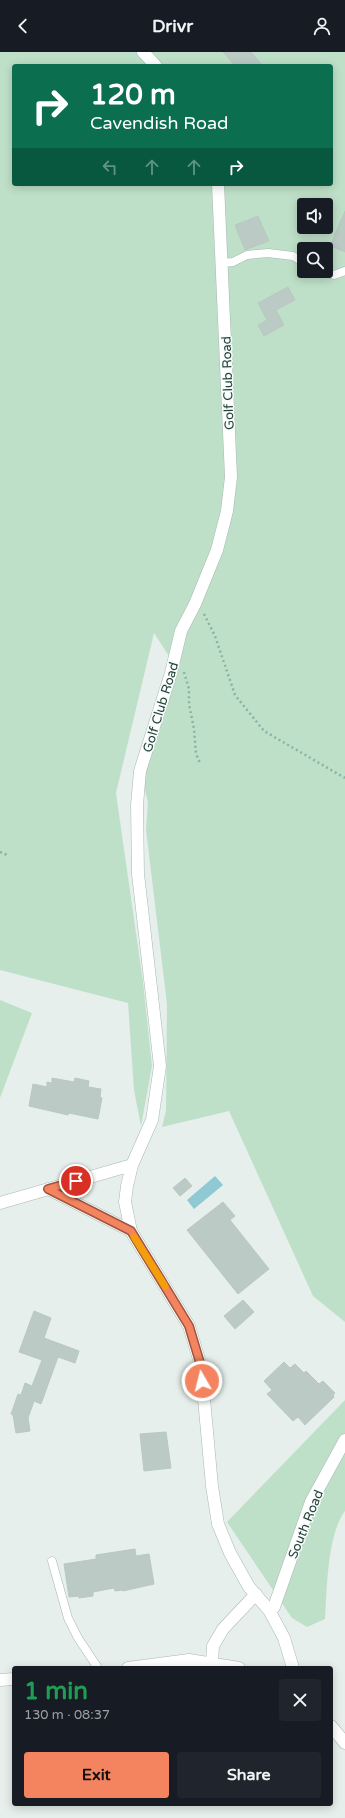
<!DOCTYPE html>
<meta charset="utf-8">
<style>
:root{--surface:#171b24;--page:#20242c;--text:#f1f3f6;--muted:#9ea1a6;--accent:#f4845f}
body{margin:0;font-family:"Varela Round",sans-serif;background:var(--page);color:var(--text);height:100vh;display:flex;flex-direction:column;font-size:15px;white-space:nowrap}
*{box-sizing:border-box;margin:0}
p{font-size:13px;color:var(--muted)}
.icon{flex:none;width:22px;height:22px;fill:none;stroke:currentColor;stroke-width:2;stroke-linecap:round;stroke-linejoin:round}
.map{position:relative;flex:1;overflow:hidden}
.panel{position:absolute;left:12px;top:1614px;width:321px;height:140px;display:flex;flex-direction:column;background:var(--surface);border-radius:4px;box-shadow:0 2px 10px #0003}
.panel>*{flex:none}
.banner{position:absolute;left:12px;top:12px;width:321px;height:122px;border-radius:4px;box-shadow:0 2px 10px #0003;background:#0b6e4f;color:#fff;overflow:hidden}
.tools{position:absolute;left:297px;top:146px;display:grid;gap:8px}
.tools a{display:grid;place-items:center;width:36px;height:36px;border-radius:4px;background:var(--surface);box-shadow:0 2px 10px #0003;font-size:20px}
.pin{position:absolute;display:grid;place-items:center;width:34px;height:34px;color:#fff;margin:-17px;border:2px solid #fff;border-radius:50%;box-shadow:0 1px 4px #0007}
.me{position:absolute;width:44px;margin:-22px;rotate:352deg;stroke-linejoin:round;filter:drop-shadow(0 0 3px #0008)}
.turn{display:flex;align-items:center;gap:14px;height:84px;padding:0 12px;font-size:18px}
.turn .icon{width:52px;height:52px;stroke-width:2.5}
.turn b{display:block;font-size:28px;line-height:34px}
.lanes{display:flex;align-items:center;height:38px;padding:0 12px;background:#0003;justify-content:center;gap:20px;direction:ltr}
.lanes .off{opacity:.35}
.round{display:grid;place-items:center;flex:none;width:42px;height:42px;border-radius:4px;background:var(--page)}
.headline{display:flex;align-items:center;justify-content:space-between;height:68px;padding:0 12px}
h1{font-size:24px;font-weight:700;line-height:30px;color:#1e9e55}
.primary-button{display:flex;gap:8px;margin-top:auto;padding:8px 12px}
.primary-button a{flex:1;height:46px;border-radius:4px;background:var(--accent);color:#111;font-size:16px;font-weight:700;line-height:46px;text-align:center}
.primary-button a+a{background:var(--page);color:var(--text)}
header{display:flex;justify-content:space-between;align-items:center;height:52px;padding:0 12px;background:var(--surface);font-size:18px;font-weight:700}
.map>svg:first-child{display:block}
.green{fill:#bfe0c8;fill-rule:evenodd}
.water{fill:#8ec9d4}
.building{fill:#bbcac4;stroke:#b8c9c2}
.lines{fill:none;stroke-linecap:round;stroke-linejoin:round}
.lane-casing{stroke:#a8b8b2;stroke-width:9}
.street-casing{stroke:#a8b8b2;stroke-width:13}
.path{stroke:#86b3a5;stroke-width:2.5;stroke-dasharray:2 3;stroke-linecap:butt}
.lane{stroke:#fff;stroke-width:8}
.street{stroke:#fff;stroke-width:12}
.route-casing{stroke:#9f563e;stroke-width:10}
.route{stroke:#f4845f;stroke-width:7}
.slow{stroke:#f59e0b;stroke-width:7}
.labels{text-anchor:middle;stroke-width:3;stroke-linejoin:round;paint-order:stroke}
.street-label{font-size:13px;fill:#24423a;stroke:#f7fbf9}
</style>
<header><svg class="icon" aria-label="back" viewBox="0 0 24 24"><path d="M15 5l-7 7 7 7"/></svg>Drivr<svg class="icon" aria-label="person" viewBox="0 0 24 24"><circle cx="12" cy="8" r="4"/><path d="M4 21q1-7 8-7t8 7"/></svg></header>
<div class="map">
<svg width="345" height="1766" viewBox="0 0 345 1766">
<rect width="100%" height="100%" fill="#e6efeb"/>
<path class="green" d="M0,0H345V1270L313,1244L229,1059L162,1075L166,1059L167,952L146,778L148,750L140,719L171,621L169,604L154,581L116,741L143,930L152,1014L141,1074L134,1038L128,951L0,918ZM14,14H331V132H14ZM304,153H326V175H304ZM304,197H326V219H304Z
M0,948L32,961L0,1046Z
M345,1348V1459C327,1483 327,1538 325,1567L307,1575L292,1566L227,1470Z"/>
<path class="water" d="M215,1124L223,1133L194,1157L187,1148Z"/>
<path class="building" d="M223,0H251L263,14H235Z
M345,159V200L330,194Z
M258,164L269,189L245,198L235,173Z
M288,235L295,248L276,258L284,273L264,284L258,273L267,268L258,251Z
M52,1026L74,1030L75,1026L89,1029L88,1035L101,1037L100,1045L102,1046L98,1067L69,1061L68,1063L29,1054L33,1032L47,1035V1030L52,1031Z
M185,1126L192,1134L180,1144L173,1136Z
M223,1150L235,1164L230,1168L269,1217L238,1242L187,1178Z
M243,1248L254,1260L235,1277L224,1264Z
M34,1259L51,1266L44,1286L79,1299L75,1311L58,1305L41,1352L34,1349L28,1366L30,1379L16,1381L13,1363L11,1362L18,1342L21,1343L25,1331L32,1334L42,1308L19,1300Z
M284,1310L290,1316L295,1312L304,1321L306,1319L319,1332L323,1329L335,1341L333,1343L334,1345L305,1373L298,1365L293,1369L267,1342L272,1338L264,1329Z
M166,1380L171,1416L144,1419L140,1382Z
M135,1497L136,1504L149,1502L154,1532L123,1539V1538L115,1539L114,1536L93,1540V1544L79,1546V1544L69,1545L64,1512L96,1507V1503Z"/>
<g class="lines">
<defs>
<path id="lane" d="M222,211L233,210L247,203L268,201L293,204L304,211
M319,219L334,223L345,219
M52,1509L68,1566L78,1586L98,1616"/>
<path id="street" d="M143,0L156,14
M48,1137L131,1179L189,1274L201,1314L212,1434L218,1472L230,1501L249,1535L269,1558L284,1586L293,1616
M0,1151L132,1113
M131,1179L125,1150L127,1134L132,1113L152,1068L160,1014L138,822L137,753L140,719L171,621L181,579L195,552L217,498L227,459L231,425L218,132
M269,1558L274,1555L311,1450L345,1388
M212,1611L213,1594L223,1577L256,1542
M128,1616L189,1608L239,1616
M0,1628L14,1627
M331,1674L345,1691"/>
</defs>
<use href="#lane" class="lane-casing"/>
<use href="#street" class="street-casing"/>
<path class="path" d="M204,562L215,584L235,643L264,679L345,726
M184,620L189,637V652L194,677L196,702L200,711
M0,800L7,803"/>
<use href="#lane" class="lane"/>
<use href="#street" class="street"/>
</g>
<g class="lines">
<defs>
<path id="route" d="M76,1129L48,1137L131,1179L189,1274L201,1314L202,1329"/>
</defs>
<use href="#route" class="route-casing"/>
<use href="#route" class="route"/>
<path class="slow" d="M134,1185L165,1234"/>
</g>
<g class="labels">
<g class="street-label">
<text transform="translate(227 331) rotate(-92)" y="5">Golf Club Road</text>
<text transform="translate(160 655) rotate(-73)" y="5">Golf Club Road</text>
<text transform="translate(305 1472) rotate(-68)" y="5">South Road</text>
</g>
</g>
</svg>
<div class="tools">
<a><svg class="icon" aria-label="sound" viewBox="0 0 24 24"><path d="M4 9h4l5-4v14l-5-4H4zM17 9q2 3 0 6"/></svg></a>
<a><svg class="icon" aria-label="search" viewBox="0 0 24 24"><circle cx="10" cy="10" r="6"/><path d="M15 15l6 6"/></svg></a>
</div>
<div class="pin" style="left:76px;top:1129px;background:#d93025"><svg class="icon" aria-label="arrive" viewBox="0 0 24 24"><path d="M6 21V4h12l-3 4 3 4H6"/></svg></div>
<svg class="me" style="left:202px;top:1329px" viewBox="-20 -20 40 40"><circle r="17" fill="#f4845f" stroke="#fff" stroke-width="3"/><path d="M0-11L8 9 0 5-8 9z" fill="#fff"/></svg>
<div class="banner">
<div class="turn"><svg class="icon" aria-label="right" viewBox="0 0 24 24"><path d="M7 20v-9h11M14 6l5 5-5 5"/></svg><div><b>120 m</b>Cavendish Road</div></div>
<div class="lanes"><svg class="icon off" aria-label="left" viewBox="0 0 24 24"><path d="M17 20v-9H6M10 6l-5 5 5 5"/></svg><svg class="icon off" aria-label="ahead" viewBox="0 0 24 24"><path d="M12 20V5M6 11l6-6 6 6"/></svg><svg class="icon off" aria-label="ahead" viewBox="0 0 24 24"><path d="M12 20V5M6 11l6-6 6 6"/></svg><svg class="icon" aria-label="right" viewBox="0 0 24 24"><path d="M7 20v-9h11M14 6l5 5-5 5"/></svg></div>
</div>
<section class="panel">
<div class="headline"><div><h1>1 min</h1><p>130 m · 08:37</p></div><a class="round"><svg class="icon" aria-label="close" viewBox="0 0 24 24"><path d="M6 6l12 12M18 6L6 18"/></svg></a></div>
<div class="primary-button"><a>Exit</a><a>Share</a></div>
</section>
</div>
